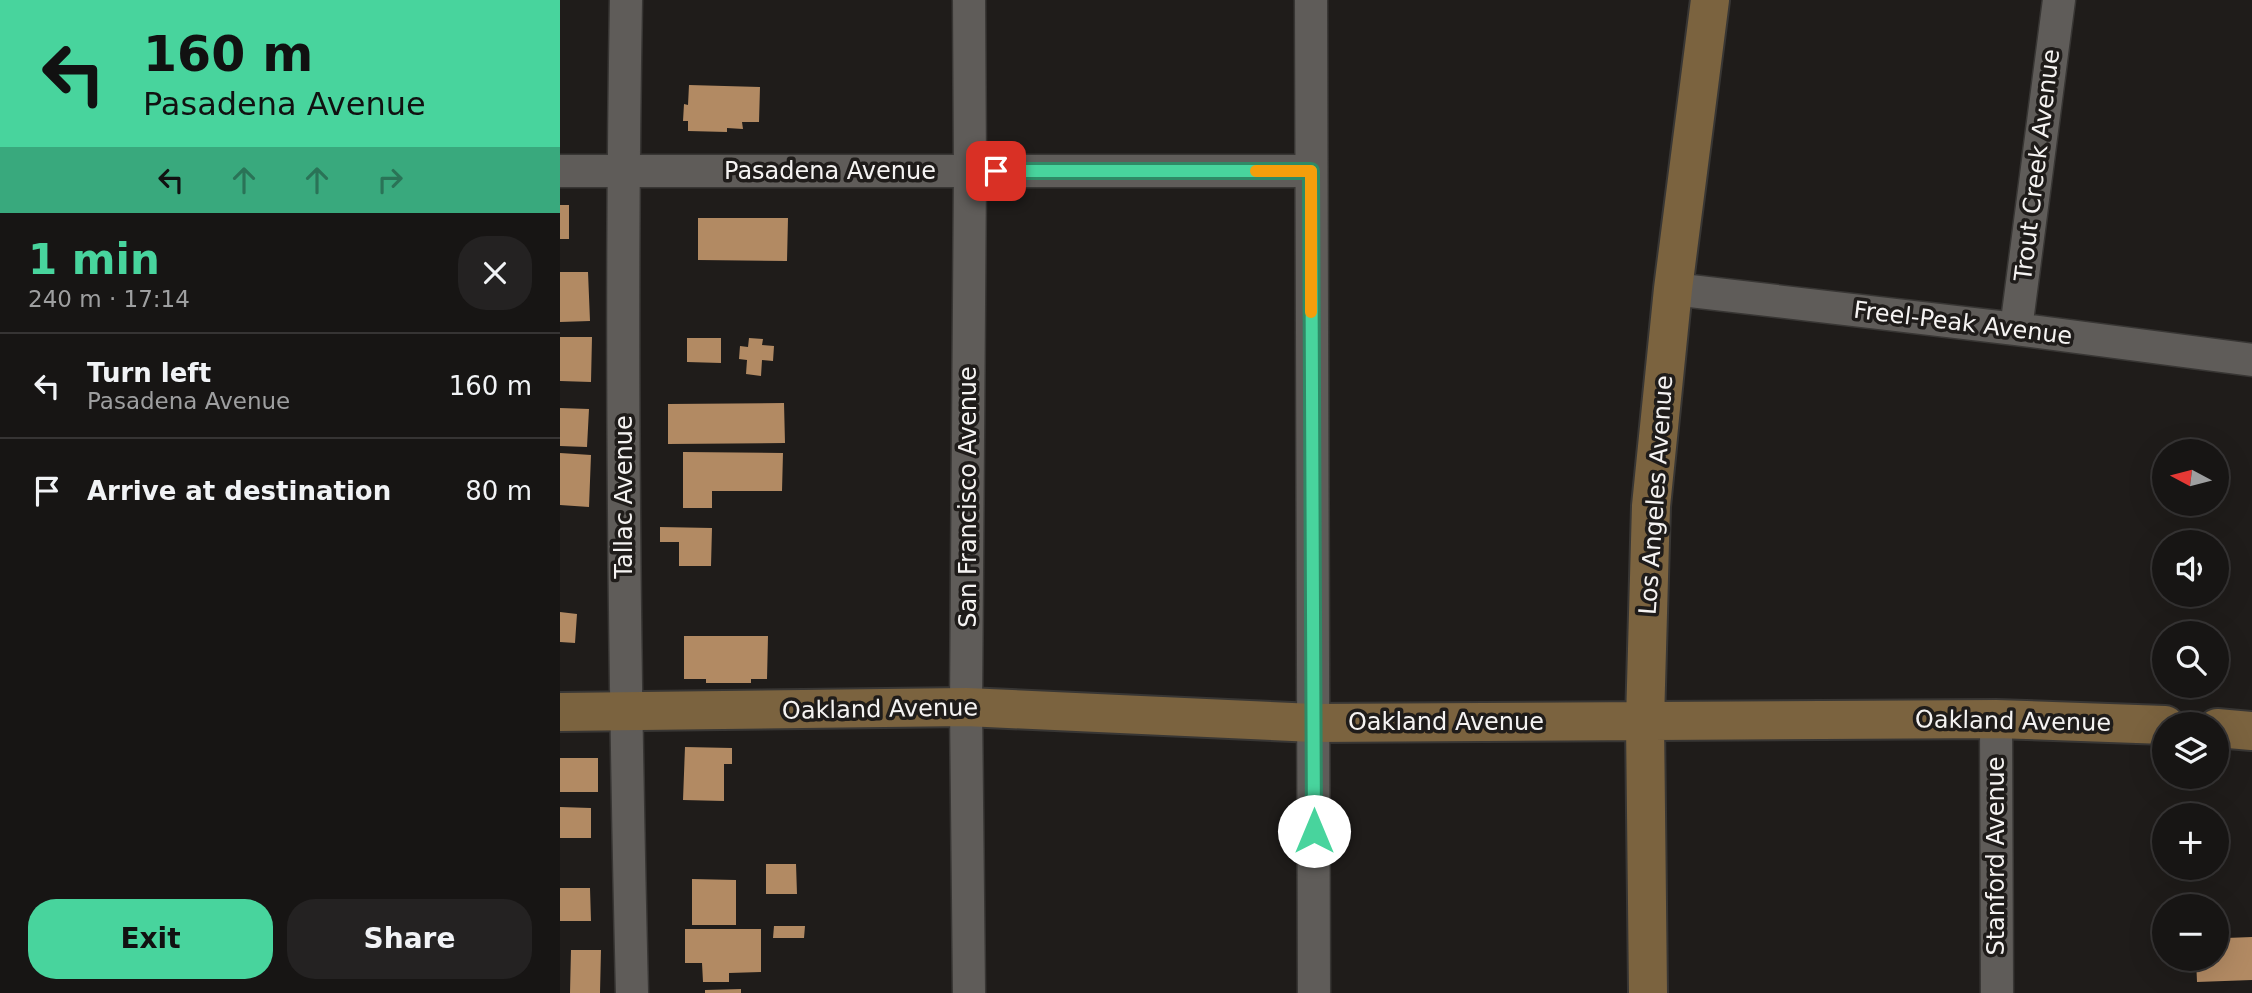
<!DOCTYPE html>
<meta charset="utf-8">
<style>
:root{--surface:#171514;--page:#242222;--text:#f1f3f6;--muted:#9e9fa0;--line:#363434;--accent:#48d49d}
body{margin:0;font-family:"DejaVu Sans",sans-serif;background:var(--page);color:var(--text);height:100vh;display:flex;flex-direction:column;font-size:26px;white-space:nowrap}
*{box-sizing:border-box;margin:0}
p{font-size:23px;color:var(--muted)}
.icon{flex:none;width:38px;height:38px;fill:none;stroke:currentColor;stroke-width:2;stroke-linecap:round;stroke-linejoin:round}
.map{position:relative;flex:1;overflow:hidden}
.side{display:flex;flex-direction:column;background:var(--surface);width:560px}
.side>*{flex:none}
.hud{background:#48d49d;color:#111;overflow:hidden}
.needle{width:46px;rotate:277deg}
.tools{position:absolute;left:1592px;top:439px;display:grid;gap:14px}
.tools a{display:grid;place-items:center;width:77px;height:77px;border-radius:50%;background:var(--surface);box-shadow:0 7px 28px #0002,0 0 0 2px var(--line);font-size:35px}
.pin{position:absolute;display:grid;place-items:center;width:60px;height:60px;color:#fff;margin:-30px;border-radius:14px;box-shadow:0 4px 10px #0006}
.me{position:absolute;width:77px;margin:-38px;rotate:0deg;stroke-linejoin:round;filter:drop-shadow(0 0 5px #0008)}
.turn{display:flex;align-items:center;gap:24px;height:147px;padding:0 28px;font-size:32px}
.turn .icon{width:91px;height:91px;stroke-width:2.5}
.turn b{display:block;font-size:49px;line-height:60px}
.lanes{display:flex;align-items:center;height:66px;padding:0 28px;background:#0003;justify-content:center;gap:35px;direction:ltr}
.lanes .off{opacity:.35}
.round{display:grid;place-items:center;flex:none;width:74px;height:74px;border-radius:28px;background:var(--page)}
.headline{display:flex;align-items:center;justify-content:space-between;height:119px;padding:0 28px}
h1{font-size:42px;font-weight:600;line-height:52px;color:var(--accent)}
.button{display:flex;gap:14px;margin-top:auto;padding:14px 28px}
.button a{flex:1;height:80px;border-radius:28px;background:var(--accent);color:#111;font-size:28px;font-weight:600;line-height:80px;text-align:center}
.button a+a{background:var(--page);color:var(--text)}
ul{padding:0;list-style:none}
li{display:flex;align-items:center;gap:21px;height:105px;padding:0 28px;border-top:2px solid var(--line)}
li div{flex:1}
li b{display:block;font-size:26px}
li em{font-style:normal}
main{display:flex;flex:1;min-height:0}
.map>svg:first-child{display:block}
.building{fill:#b28a63}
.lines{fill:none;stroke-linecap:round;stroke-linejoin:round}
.street-casing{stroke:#383634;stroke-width:35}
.secondary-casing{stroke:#383634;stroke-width:42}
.street{stroke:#5f5c59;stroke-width:32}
.secondary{stroke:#7b633f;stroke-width:38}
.route-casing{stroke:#2f8a66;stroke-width:18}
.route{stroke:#48d49d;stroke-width:12}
.slow{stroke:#f59e0b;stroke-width:12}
.labels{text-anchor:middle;stroke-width:7;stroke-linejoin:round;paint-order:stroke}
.street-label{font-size:24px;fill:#f5f3f2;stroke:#1f1c1a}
</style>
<main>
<section class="side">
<div class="hud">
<div class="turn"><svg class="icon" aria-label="left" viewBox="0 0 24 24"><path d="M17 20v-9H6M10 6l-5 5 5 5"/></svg><div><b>160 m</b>Pasadena Avenue</div></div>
<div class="lanes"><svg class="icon" aria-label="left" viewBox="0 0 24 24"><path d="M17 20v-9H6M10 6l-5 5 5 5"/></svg><svg class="icon off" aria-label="ahead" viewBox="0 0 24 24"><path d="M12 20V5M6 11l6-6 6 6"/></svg><svg class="icon off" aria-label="ahead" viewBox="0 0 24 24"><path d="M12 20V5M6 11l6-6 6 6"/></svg><svg class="icon off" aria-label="right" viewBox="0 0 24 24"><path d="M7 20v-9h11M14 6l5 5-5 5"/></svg></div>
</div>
<div class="headline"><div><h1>1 min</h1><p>240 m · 17:14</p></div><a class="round"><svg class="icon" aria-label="close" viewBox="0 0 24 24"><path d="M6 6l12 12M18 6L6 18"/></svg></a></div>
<ul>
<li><svg class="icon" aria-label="left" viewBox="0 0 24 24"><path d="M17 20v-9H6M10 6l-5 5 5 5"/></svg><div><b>Turn left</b><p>Pasadena Avenue</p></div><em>160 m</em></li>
<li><svg class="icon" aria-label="arrive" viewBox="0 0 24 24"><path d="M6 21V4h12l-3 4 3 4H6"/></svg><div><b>Arrive at destination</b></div><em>80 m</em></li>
</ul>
<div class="button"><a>Exit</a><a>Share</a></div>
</section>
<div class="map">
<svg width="1692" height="993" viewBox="0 0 1692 993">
<rect width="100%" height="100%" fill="#1f1c1a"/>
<path class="building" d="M129,85L200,87L199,122H182L183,129L167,128V132L128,131V121H123L124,104L128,105Z
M0,205H9V239H0Z
M138,218H228L227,261L138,260Z
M0,272H28L30,321L0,322Z
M0,337H32L31,382L0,381Z
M127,338H161V363L127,362Z
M189,338L203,339L202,345L214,346L213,361L202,360L201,376L186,374L187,360L179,359L180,346L188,347Z
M224,403L225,443L108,444V404Z
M0,408L29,409L27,447L0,446Z
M123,452L223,453L222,491H152V508H123Z
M0,453L31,455L29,507L0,505Z
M100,527L152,528L151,566H119V542H100Z
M0,612L17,614L15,643L0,642Z
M124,636H208L207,679H191V683H146V679H124Z
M125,747L172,748V764H164V801L123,800Z
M0,758H38V792H0Z
M0,807L31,808V838H0Z
M206,864H236L237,894H206Z
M132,879L176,880V925H132Z
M0,888H30L31,921H0Z
M214,926H245L244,938H213Z
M125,929H201V972L169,973V982H143L142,963H125Z
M1692,937V980L1637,982L1636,959H1657V944H1666V938Z
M11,950H41L40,993H10Z
M181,989V993H145V990Z"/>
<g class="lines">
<defs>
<path id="street" d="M66,0C60,331 64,662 72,993
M751,0L754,993
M0,171H751
M1113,289L1456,329L1692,360
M1456,329L1499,0
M1436,719L1437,993
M409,993L406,707L410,171L409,0"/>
<path id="secondary" d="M0,712L406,707L754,723L1436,719L1605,725
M1657,728L1692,731
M1088,993L1085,721L1091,506L1113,289L1150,0"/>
</defs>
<use href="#street" class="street-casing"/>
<use href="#secondary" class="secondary-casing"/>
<use href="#street" class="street"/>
<use href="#secondary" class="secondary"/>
</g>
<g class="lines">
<defs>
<path id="route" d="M436,171H751L754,831"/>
</defs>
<use href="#route" class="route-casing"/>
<use href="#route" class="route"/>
<path class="slow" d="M696,171H751V312"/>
</g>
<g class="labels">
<g class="street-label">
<text transform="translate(1477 165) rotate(-83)" y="8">Trout Creek Avenue</text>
<text x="270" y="179">Pasadena Avenue</text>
<text transform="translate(1403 323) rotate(7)" y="8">Freel-Peak Avenue</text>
<text transform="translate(1096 495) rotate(-86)" y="8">Los Angeles Avenue</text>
<text transform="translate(64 497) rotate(-90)" y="8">Tallac Avenue</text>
<text transform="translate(408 497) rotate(-90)" y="8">San Francisco Avenue</text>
<text transform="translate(320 709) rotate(-1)" y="8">Oakland Avenue</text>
<text transform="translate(1453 721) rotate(1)" y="8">Oakland Avenue</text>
<text x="886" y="730">Oakland Avenue</text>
<text transform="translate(1436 856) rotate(-90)" y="8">Stanford Avenue</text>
</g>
</g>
</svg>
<div class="tools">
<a><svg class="needle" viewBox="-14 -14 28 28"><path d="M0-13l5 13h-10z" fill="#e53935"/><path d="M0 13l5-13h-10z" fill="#9e9fa0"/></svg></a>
<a><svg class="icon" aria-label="sound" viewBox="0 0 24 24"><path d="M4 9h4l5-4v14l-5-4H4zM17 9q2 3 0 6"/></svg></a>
<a><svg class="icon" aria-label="search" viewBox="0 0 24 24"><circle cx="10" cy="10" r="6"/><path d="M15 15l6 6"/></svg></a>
<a><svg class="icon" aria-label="layers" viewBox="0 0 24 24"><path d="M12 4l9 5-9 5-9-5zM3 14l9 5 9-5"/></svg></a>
<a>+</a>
<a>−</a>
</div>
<div class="pin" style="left:436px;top:171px;background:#d93025"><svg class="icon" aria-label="arrive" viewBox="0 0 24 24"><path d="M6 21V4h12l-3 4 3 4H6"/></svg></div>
<svg class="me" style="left:754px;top:831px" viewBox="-20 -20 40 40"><circle r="19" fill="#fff"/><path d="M0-13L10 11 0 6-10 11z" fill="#48d49d"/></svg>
</div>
</main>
